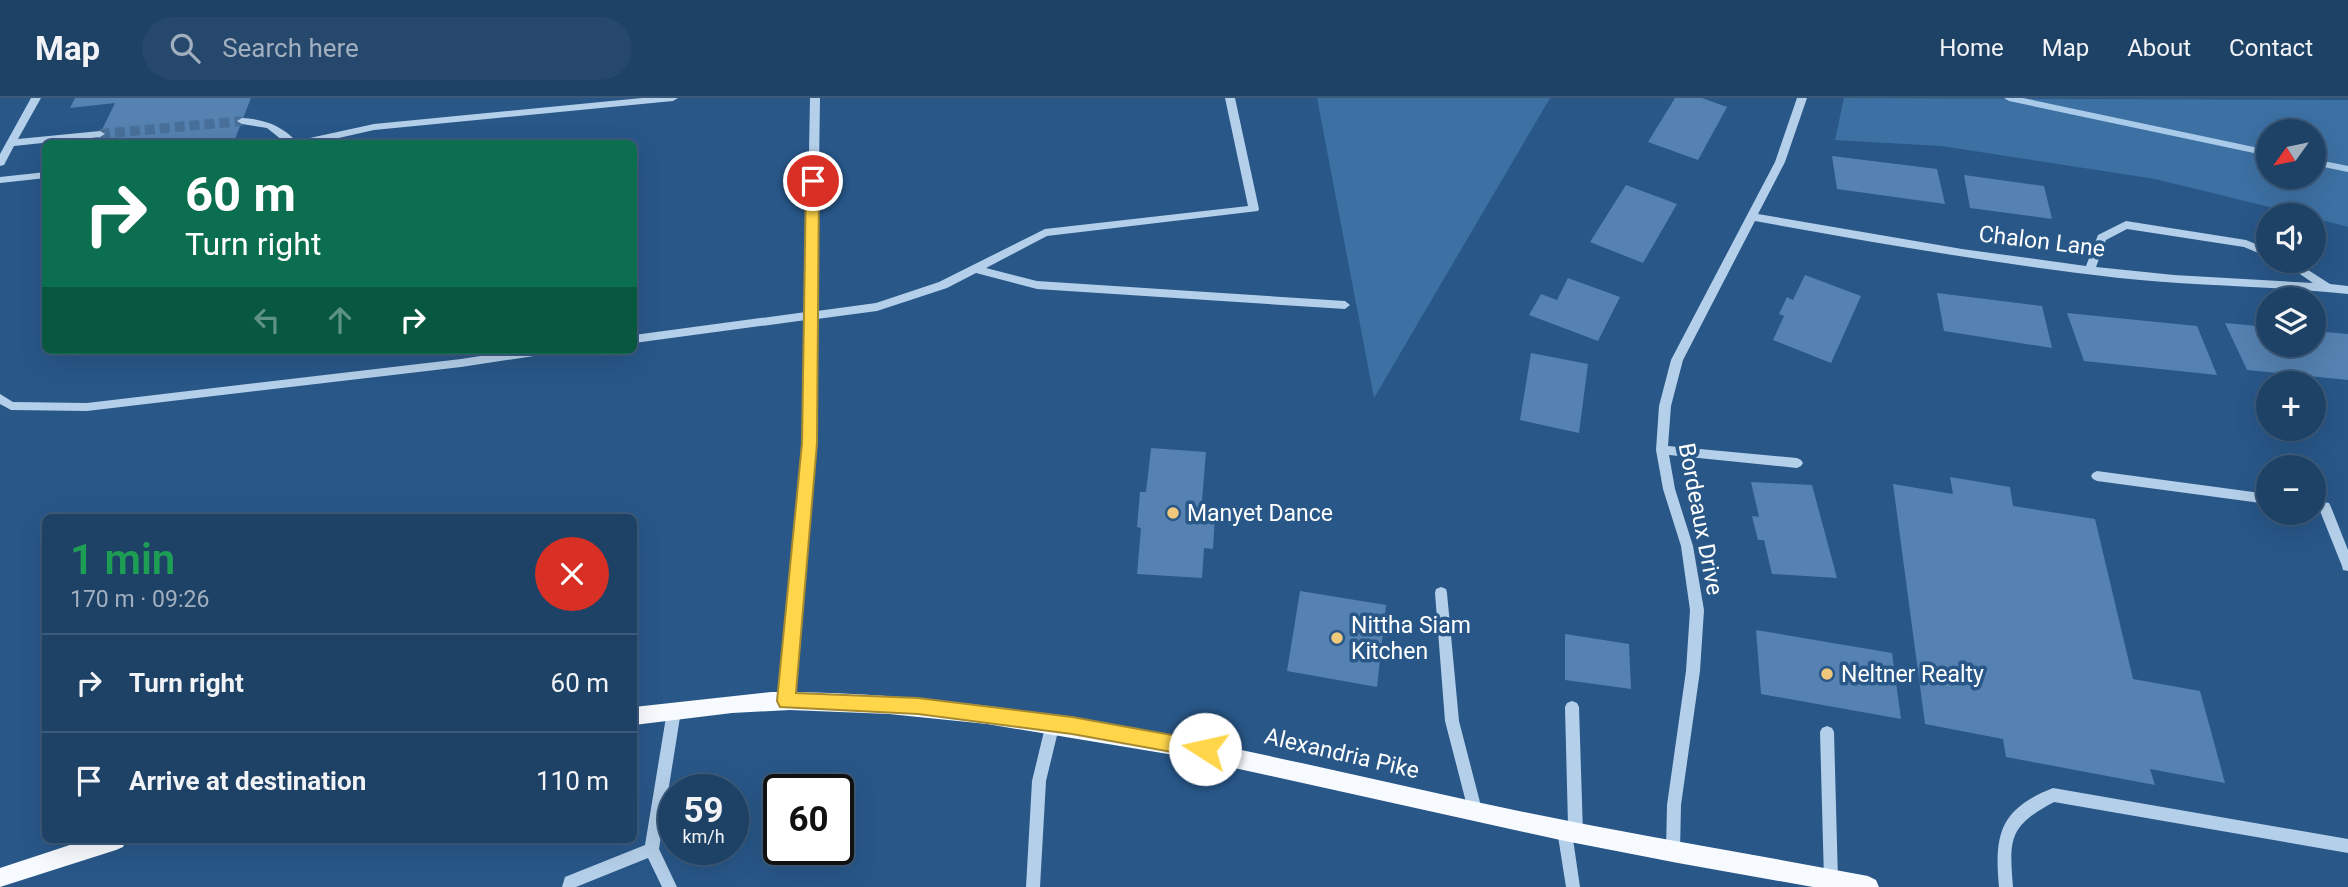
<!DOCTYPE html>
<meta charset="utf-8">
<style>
:root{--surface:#1e4166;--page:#26486c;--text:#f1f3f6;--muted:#a1afbf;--line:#3c5a7a}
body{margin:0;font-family:Roboto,sans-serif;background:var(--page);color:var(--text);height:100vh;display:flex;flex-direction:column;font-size:26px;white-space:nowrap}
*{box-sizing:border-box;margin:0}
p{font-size:23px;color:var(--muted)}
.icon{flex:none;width:38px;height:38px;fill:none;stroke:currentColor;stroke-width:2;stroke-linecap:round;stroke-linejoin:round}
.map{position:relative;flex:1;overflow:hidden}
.panel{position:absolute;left:42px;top:416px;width:595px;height:329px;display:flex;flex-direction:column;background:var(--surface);border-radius:10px;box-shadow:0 7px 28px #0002,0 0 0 2px var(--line)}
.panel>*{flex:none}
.hud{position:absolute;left:42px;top:42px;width:595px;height:214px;border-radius:10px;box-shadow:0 7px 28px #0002,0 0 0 2px var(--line);background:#0b6e4f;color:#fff;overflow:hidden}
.needle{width:46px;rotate:237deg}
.tools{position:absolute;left:2256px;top:21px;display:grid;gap:14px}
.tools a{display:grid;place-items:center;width:70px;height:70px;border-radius:50%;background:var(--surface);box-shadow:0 7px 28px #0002,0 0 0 2px var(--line);font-size:35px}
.speed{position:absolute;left:658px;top:676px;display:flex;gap:14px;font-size:35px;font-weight:700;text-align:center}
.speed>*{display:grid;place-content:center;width:91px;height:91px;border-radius:50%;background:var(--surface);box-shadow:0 7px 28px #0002,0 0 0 2px var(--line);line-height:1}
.speed small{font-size:18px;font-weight:400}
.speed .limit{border:4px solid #111;border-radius:10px;background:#fff;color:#111}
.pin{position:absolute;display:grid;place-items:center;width:60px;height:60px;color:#fff;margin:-30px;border:4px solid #fff;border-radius:50%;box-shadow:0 2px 7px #0007}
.me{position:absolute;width:77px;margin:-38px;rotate:280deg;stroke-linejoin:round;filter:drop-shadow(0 0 5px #0008)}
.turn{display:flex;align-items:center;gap:24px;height:147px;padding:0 28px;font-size:32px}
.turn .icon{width:91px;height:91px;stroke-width:2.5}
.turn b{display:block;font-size:49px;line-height:60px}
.lanes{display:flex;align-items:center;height:66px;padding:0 28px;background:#0003;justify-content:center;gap:35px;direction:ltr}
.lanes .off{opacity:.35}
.round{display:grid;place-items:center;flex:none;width:74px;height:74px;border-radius:37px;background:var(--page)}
.head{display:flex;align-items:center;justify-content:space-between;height:119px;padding:0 28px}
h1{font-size:42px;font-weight:600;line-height:52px;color:#1e9e55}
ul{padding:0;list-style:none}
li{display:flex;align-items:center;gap:21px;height:98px;padding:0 28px;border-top:2px solid var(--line)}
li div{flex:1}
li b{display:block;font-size:26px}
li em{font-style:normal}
header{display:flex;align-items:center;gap:42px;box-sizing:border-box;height:98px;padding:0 35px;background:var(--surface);border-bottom:2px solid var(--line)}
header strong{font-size:33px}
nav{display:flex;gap:38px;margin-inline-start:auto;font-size:24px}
.search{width:490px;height:63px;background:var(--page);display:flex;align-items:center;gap:18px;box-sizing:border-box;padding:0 24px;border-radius:38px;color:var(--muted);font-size:26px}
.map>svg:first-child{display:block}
.green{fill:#3d71a4;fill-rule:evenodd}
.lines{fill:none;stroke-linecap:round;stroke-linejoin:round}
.stream{fill:#a9cae9;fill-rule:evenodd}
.building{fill:#5582b1}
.minor-tunnel{stroke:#48709a;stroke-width:10;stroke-dasharray:10 5;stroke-linecap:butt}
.minor{fill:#b4cfe9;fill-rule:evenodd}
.major{fill:#f7fafe;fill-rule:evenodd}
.route{fill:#ffd54a;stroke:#a68a30;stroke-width:2}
.poi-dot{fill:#f0c87b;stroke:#285788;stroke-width:2.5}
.labels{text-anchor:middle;stroke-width:7;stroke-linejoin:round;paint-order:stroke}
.street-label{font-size:23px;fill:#fff;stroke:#285788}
.poi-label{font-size:23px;fill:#fff;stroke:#285788;text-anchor:start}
</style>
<header>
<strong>Map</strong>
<div class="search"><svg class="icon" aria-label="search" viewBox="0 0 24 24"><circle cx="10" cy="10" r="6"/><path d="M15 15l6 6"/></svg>Search here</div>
<nav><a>Home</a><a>Map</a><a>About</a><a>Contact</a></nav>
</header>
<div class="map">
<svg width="2348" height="789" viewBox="0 0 2348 789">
<rect width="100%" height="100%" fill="#285788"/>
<path class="green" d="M1317,0H1550L1374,300Z
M1844,0L2348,2V129L2314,120V117H2302L2155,81L1941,48L1835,42ZM2268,33H2314V79H2268Z"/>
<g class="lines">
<path class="stream" d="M2004,0H2023L2268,52V58L2009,3Z
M2314,61L2348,68V74L2314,67Z"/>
</g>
<path class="building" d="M75,0H251L233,46H95L115,5L70,10Z
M1675,0H1702L1727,9L1698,62L1648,44Z
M1832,58L1937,71L1945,106L1837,91Z
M1964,77L2044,88L2052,121L1970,110Z
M1626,87L1677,106L1643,165L1590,144Z
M1805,177L1861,198L1831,265L1773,242L1784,218L1779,216L1787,199L1793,202Z
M1568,180L1620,199L1598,243L1529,217L1541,196L1557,202Z
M1937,195L2042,208L2052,250L1944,233Z
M2067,215L2197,228L2217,277L2084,263Z
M2225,225L2268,229V247H2314V233L2348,236V282L2247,272Z
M1531,255L1588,266L1579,335L1520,322Z
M1151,350L1206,354L1201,415H1215L1213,451L1204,450L1202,480L1137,476L1141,430L1137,429L1140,394H1146Z
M1950,379L2010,389L2013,408L2095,421L2133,581L2200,593L2225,685L2150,671L2155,687L2006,659L2003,641L1925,626L1893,386L1953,396Z
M1751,384L1812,387L1837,480L1772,476L1764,442H1758L1752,418L1759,419Z
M1300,493L1386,507L1377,589L1287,573Z
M1756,532L1892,555L1901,621L1761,596Z
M1565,536L1629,546L1631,591L1565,582Z"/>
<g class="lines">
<path class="minor-tunnel" d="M100,36L242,23"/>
<path class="minor" d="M31,0H41L18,41L100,33L105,36L100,39L14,48L4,67L0,68V56Z
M642,0H678L673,3L374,32L312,46H287L267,30L242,26L237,23L242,20C263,21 281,27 296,43L374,26Z
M810,0H820L817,213L876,205L939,184L1045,131L1248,108L1225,0H1235L1259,111L1258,113L1047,138L986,170L1037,183L1345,203L1350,207L1345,211L1037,191L976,175L947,190L877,213L817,221L815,345L793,603L791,607L786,609L781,607L779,603L803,345L806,222L634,245V237L806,214Z
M1797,0H1807L1785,64L1758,116L1962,151L2086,168L2098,137L2126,123L2246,142L2268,151V159L2244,149L2127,131L2106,142L2096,169L2174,177L2313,185L2281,163H2294L2330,186L2348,188V196C2272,188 2195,188 2119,180C1997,166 1876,145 1755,123L1683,262L1671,308L1668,348L1797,360L1801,362L1803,365L1801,368L1797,370L1669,357L1675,391L1693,448L1704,512L1700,573L1681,707L1680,753L1678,758L1673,760L1668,758L1666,753L1667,707L1686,573L1690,512L1681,448L1663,391L1656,352L1659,308L1671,262L1775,64Z
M46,74V80L0,85V79Z
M519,252H553L547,256L461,269L87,313L11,312L0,306V296L13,304L87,305L461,261Z
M2097,373L2268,396V406L2097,383L2093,381L2091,378L2093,375Z
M2314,402L2329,405L2331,409L2348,452V473L2343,472L2342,468L2320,413L2314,412Z
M1441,489L1446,491L1447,495L1459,623L1482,712L1480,717L1475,719L1470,717L1468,712L1445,623L1435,495L1436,491Z
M1572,603L1577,605L1579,609L1583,735L1581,740L1576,742L1573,741L1580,789H1566L1557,732L1559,727L1564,725L1568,727L1565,609L1567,605Z
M674,607L679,609L681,613L659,751L677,789H662L648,760L576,789H562L565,779L645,747L667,613L669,609Z
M1053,619L1058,621L1060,625L1046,683L1040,789H1026L1032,683L1046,625L1048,621Z
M1827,628L1832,630L1834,634L1838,782L1836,787L1832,789L1826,787L1824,782L1820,634L1822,630Z
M2053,690L2348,741V755L2054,704C2009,728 2009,740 2013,789H1999C1994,736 2000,711 2053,690Z"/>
<path class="major" d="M771,594C1009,593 1241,652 1472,703C1603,732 1736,753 1868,778L1876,782L1879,789H1813L1678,765L1565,743L1180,658L987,626L889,616L790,612L732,615L634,627V609Z
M85,742H126L123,749L116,752L0,789V770Z"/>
</g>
<path class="route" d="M813,78L819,83L817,345L796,595L918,600L1072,619L1205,643L1212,645L1214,651L1212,657L1205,660L1072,636L918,616L780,609L777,603L802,345L806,83Z"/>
<g class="poi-dot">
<circle cx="1173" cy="415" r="7"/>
<circle cx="1337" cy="540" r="7"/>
<circle cx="1827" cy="576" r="7"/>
</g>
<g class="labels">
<g class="street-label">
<text transform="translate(2042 143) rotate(7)" y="8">Chalon Lane</text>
<text transform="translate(1701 421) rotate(79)" y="8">Bordeaux Drive</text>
<text transform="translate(1342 655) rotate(13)" y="8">Alexandria Pike</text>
</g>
<g class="poi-label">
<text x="1187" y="423">Manyet Dance</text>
<text x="1351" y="535">Nittha Siam<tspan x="1351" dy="26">Kitchen</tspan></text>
<text x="1841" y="584">Neltner Realty</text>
</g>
</g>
</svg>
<div class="tools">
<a><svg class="needle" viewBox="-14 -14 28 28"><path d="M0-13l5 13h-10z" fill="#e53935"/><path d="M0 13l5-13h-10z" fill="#a1afbf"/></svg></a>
<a><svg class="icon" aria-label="sound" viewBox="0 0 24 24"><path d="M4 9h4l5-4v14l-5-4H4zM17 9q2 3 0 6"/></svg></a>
<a><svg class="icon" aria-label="layers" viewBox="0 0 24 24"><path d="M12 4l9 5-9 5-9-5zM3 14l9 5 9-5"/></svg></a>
<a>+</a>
<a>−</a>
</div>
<div class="speed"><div>59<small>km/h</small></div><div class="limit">60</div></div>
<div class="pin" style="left:813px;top:83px;background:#d93025"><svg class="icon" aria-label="arrive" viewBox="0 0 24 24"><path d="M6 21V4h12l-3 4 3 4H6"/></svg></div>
<svg class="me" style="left:1205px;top:651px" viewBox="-20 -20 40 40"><circle r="19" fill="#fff"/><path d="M0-13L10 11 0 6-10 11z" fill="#ffd54a"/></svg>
<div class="hud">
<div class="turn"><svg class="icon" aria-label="right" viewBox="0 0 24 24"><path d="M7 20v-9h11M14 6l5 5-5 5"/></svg><div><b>60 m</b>Turn right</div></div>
<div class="lanes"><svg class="icon off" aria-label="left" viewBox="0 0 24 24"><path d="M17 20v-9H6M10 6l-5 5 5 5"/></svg><svg class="icon off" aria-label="ahead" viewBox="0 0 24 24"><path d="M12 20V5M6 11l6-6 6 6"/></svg><svg class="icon" aria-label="right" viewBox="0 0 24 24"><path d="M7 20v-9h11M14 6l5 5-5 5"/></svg></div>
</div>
<section class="panel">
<div class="head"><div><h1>1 min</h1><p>170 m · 09:26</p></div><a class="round" style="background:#d93025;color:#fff"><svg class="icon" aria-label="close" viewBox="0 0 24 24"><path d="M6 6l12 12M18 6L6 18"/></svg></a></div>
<ul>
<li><svg class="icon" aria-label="right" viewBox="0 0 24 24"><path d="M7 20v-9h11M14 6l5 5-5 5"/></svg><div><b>Turn right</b></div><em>60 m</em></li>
<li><svg class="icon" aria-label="arrive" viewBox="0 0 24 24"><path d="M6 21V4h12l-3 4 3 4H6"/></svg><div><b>Arrive at destination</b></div><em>110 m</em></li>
</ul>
</section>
</div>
